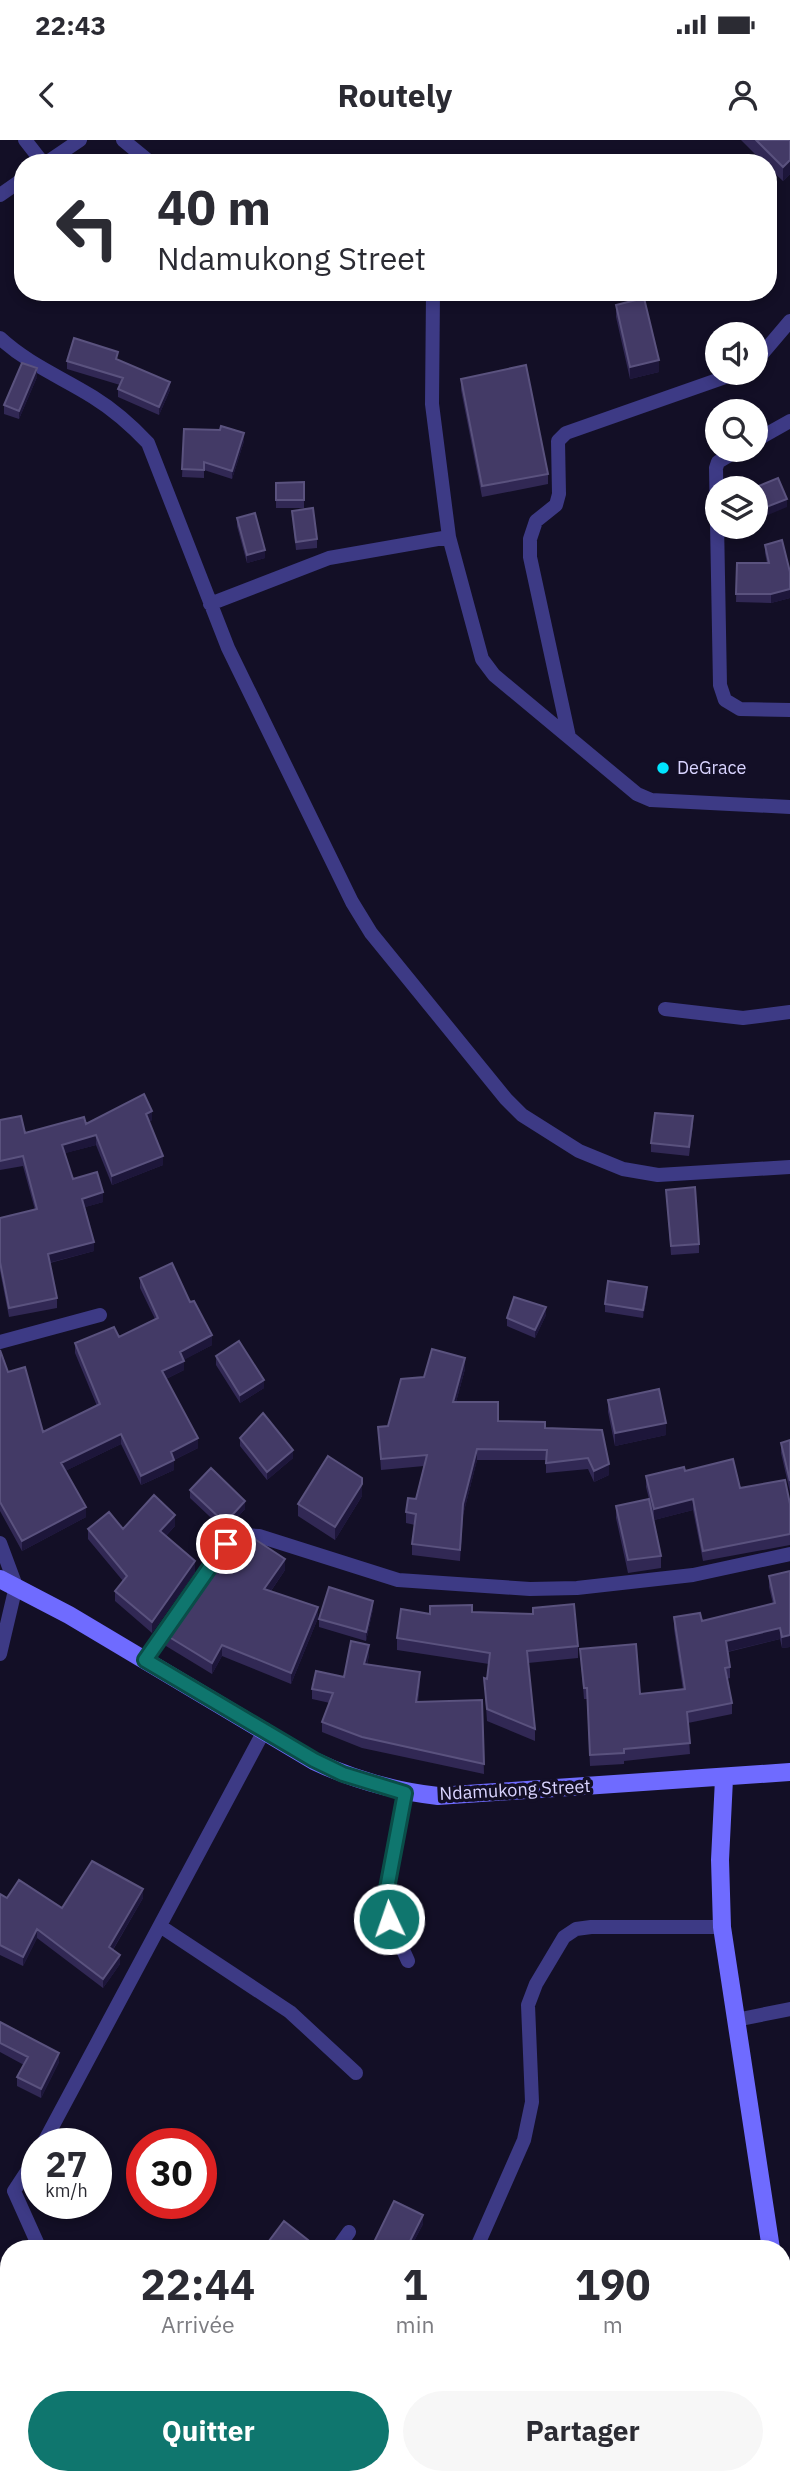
<!DOCTYPE html>
<html lang="fr">
<meta charset="utf-8">
<style>
:root{--surface:#fff;--page:#f7f7f7;--text:#2b2b33;--muted:#7c7c81;--accent:#0f766e}
body{margin:0;font-family:"IBM Plex Sans",sans-serif;background:var(--page);color:var(--text);height:100vh;display:flex;flex-direction:column;font-size:26px;white-space:nowrap}
*{box-sizing:border-box;margin:0}
p{font-size:23px;color:var(--muted)}
.icon{flex:none;width:38px;height:38px;fill:none;stroke:currentColor;stroke-width:2;stroke-linecap:round;stroke-linejoin:round}
.map{position:relative;flex:1;overflow:hidden}
.sheet{position:absolute;left:0px;top:2100px;width:791px;height:245px;display:flex;flex-direction:column;background:var(--surface);border-radius:28px 28px 0 0;box-shadow:0 4px 10px #0003}
.sheet>*{flex:none}
.banner{position:absolute;left:14px;top:14px;width:763px;height:147px;border-radius:28px;box-shadow:0 4px 10px #0003;background:#fff;color:var(--text);overflow:hidden}
.controls{position:absolute;left:705px;top:182px;display:grid;gap:14px}
.controls a{display:grid;place-items:center;width:63px;height:63px;border-radius:50%;background:var(--surface);box-shadow:0 4px 10px #0003;font-size:35px}
.speed{position:absolute;left:21px;top:1988px;display:flex;gap:14px;font-size:35px;font-weight:700;text-align:center}
.speed>*{display:grid;place-content:center;width:91px;height:91px;border-radius:50%;background:var(--surface);box-shadow:0 4px 10px #0003;line-height:1}
.speed small{font-size:18px;font-weight:400}
.speed .limit{border:10px solid #d22;background:#fff;color:#111}
.pin{position:absolute;display:grid;place-items:center;width:60px;height:60px;color:#fff;margin:-30px;border:4px solid #fff;border-radius:50%;box-shadow:0 2px 7px #0007}
.me{position:absolute;width:77px;margin:-38px;rotate:357deg;stroke-linejoin:round;filter:drop-shadow(0 0 5px #0008)}
.turn{display:flex;align-items:center;gap:24px;height:147px;padding:0 28px;font-size:32px}
.turn .icon{width:91px;height:91px;stroke-width:2.5}
.turn b{display:block;font-size:49px;line-height:60px}
.eta{display:flex;justify-content:space-evenly;align-items:center;height:119px;text-align:center}
.eta b{font-size:42px;font-weight:700;line-height:49px}
.cta{display:flex;gap:14px;margin-top:auto;padding:14px 28px}
.cta a{flex:1;height:80px;border-radius:42px;background:var(--accent);color:#fff;font-size:28px;font-weight:700;line-height:80px;text-align:center}
.cta a+a{background:var(--page);color:var(--text)}
.status{display:flex;justify-content:space-between;align-items:center;height:49px;padding:0 35px;background:var(--surface);direction:ltr}
.status svg{height:19px;fill:currentColor}
header{display:flex;justify-content:space-between;align-items:center;height:91px;padding:0 28px;background:var(--surface);font-size:32px;font-weight:700}
.map>svg:first-child{display:block}
.lines{fill:none;stroke-linecap:round;stroke-linejoin:round}
.street{stroke:#3d3a85;stroke-width:14}
.secondary{stroke:#6f6bff;stroke-width:18}
.wall{fill:#312854}
.shaded-wall{fill:#1d163a}
.building{fill:#433a66;stroke:#5a527e;stroke-width:2}
.route-casing{stroke:#0a4d48;stroke-width:18}
.route{stroke:#0f766e;stroke-width:12}
.poi-dot{fill:#00e5ff;stroke:#130f26;stroke-width:2.5}
.labels{text-anchor:middle;stroke-width:7;stroke-linejoin:round;paint-order:stroke}
.poi-label{font-size:18px;fill:#d9d4ff;stroke:#130f26;text-anchor:start}
.street-label{font-size:18px;fill:#d9d4ff;stroke:#130f26}
</style>
<div class="status"><b>22:43</b><svg viewBox="0 0 49 12"><path d="M0 12V9h3v3zM5 12V6h3v6zM10 12V3h3v9zM15 12V0h3v12zM26 1h20v11H26zM47 4h2v5h-2z"/></svg></div>
<header><svg class="icon" aria-label="back" viewBox="0 0 24 24"><path d="M15 5l-7 7 7 7"/></svg>Routely<svg class="icon" aria-label="person" viewBox="0 0 24 24"><circle cx="12" cy="8" r="4"/><path d="M4 21q1-7 8-7t8 7"/></svg></header>
<div class="map">
<svg width="790" height="2345" viewBox="0 0 790 2345">
<rect width="100%" height="100%" fill="#130f26"/>
<g class="lines">
<path class="street" d="M25,0L43,23
M123,0L151,23
M46,23L80,0
M0,55L23,39
M433,152L432,264L449,397L482,519L494,535L637,654L651,660L790,667
M0,198C28,224 61,237 93,257C114,270 131,285 148,303L228,508L352,762L371,793L506,959L522,975L579,1011L623,1029L658,1035L790,1027
M756,221L790,181
M756,300L790,281
M738,310L718,322L716,328L720,545L725,560L740,569L790,570
M210,464L329,418L449,397
M569,597L530,417V399L536,381L556,365L559,354L558,301L566,293L737,233
M665,869L743,878L790,872
M0,1202L100,1175
M0,1403L16,1446L0,1514
M145,1520L226,1404L242,1395L259,1396L398,1440L530,1449L577,1448L693,1435L790,1414
M405,1653L385,1759L389,1779L408,1821
M160,1786L290,1872L356,1933
M736,1880L790,1869
M43,2004L265,1589
M37,2016L14,2051L40,2109
M337,2109L349,2092
M476,2109L524,2000L532,1962L528,1865L536,1844L564,1797L576,1789L591,1787H722
M782,2324L790,2323
M333,2336L353,2345
M148,2345L155,2336
M627,2345L682,2336"/>
<path class="secondary" d="M0,1439L69,1475L314,1621C354,1640 394,1651 438,1656L790,1632
M724,1639L720,1720L722,1787L771,2109
M782,2193L790,2243"/>
</g>
<path class="wall" d="M741,0H790V34L783,41L768,27V23H764Z
M616,165L659,232L630,239L616,177Z
M118,220L170,250L159,275L118,257V249L120,245L67,229V221Z
M37,237L19,279L4,274V265Z
M461,239L548,334V344L482,357L461,250Z
M184,289L244,301L232,339L204,330V338L182,337Z
M304,342V368H276V343Z
M292,371L317,399V408L296,410Z
M237,378L265,418L247,423L237,386Z
M765,405L790,432V458L771,463L736,462L737,423H767L765,413Z
M0,980L25,993L86,984L152,980L149,982L163,1025L112,1045L96,1005L65,1013L73,1039L103,1062L85,1067L94,1111L50,1123L57,1158V1168L9,1177L0,1131V1078L35,1070L23,1026L0,1030Z
M693,985L689,1016L651,1012V1003Z
M666,1050L699,1104V1113L671,1115Z
M140,1138L190,1162L212,1205L183,1220L184,1230L166,1239L198,1308L174,1320V1330L141,1345L121,1304L65,1331L86,1377L22,1411L0,1371V1210L8,1232L43,1292L97,1266L75,1213V1203L119,1197L155,1179L140,1148Z
M647,1155L643,1178L605,1172V1164Z
M546,1175L535,1198L507,1186V1178Z
M216,1216L264,1248L240,1263L216,1225Z
M465,1229L456,1262L498,1281L545,1288L602,1290L609,1335L594,1342L588,1329L546,1333V1320H477L463,1375L460,1421L412,1415V1404L415,1385L406,1383V1372L416,1359L424,1326L381,1330L378,1287L388,1286L424,1237Z
M608,1260L666,1295L615,1306L608,1272Z
M240,1298L293,1318L267,1340L240,1306Z
M790,1300V1352L781,1313V1303Z
M685,1331L790,1364V1405L703,1421L693,1370L654,1380L661,1416V1428L628,1433L616,1378V1366L649,1359L646,1347V1336Z
M190,1350L245,1369L225,1391L190,1358Z
M362,1356L335,1400L298,1376V1364Z
M175,1386L166,1396L195,1432L152,1493L115,1461V1451L123,1441L88,1399V1389H123Z
M225,1426L285,1430L271,1451L318,1478L291,1544L222,1516L212,1534L166,1506V1495Z
M790,1431V1507L782,1508L780,1499L728,1512L730,1527V1538L727,1539L732,1563V1574L688,1583L690,1614L624,1621V1624L590,1626L587,1559H584L580,1509L640,1554L683,1550L674,1489V1477L702,1481L773,1464L769,1447V1436Z
M533,1468L578,1506V1518L528,1523L535,1589V1601L487,1581L484,1538L487,1539L489,1524L397,1510V1498L430,1474L472,1472L533,1474Z
M373,1469L366,1501L319,1487V1479Z
M369,1515L367,1525L420,1542L418,1562L482,1560L484,1634L362,1608L322,1592V1582L330,1563L312,1559V1549L344,1537Z
M0,1754L7,1758L62,1768L143,1758L113,1810L120,1824L103,1848L37,1798L23,1826L0,1815Z
M0,1882L59,1922L41,1958L17,1946V1937L24,1925L0,1912Z
M423,2084L410,2109H374V2102Z"/>
<path class="shaded-wall" d="M790,20V34L783,41V27Z
M659,220V232L630,239V227Z
M37,228V237L19,279V271Z
M170,242V250L159,275V267Z
M244,293V301L232,339V331Z
M787,359V367L756,380V371Z
M265,410V418L247,423V415Z
M790,449V458L771,463V454Z
M152,971V980L146,983V974Z
M96,995V1005L62,1014V1005Z
M163,1016V1025L112,1045V1036Z
M103,1052V1062L82,1068V1059Z
M94,1102V1111L48,1123V1114Z
M647,1147V1155L643,1178V1170Z
M546,1167V1175L535,1198V1190Z
M212,1195V1205L180,1222V1212Z
M465,1218V1229L453,1273V1262Z
M184,1221V1230L162,1241V1231Z
M264,1240V1248L240,1263V1255Z
M666,1283V1295L615,1306V1293Z
M121,1294V1304L61,1333V1323Z
M198,1298V1308L174,1320V1330L141,1345V1336L171,1312Z
M477,1309V1320L463,1375L460,1421L463,1364Z
M293,1310V1318L267,1340V1332Z
M609,1324V1335L594,1342V1331Z
M362,1344V1356L335,1400V1387Z
M693,1359V1370L654,1380V1369Z
M245,1361V1369L225,1391V1383Z
M86,1367V1377L22,1411V1401Z
M175,1375V1386L160,1402V1391Z
M285,1419V1430L264,1461V1449Z
M195,1421V1432L152,1493V1482Z
M373,1461V1469L366,1501V1492Z
M318,1467V1478L291,1544V1533Z
M780,1488V1499L726,1512V1501Z
M790,1495V1507L782,1508V1497Z
M222,1505V1516L212,1534V1523Z
M369,1505V1515L364,1535V1524Z
M420,1532V1542L416,1573V1562Z
M143,1749V1758L109,1816V1807Z
M37,1789V1798L23,1826V1817Z
M120,1815V1824L103,1848V1839Z
M59,1913V1922L41,1958V1949Z
M423,2075V2084L410,2109H406Z
M308,2100V2108L301,2109Z"/>
<path class="building" d="M756,0H790V20L783,27Z
M644,158L659,220L630,227L616,165Z
M74,198L118,212L116,219L170,242L159,267L118,249L123,238L67,221Z
M22,223L37,228L19,271L4,265Z
M526,225L548,334L482,346L461,239Z
M221,286L244,293L232,331L204,322V330L182,329L184,289L220,290Z
M778,338L787,359L756,371V348H754Z
M304,342V360H276V343Z
M313,368L317,399L296,402L292,371Z
M255,373L265,410L247,415L237,378Z
M782,400L790,432V449L771,454H736L737,423H769L765,405Z
M144,954L152,971L146,974L163,1016L112,1036L96,995L62,1005L73,1039L97,1032L103,1052L82,1059L94,1102L48,1114L57,1158L9,1168L0,1122V1078L37,1069L23,1016L0,1021V980L21,976L25,993L84,977L86,984Z
M655,973L693,976L689,1007L651,1003Z
M695,1047L699,1104L671,1106L666,1050Z
M172,1123L190,1162L194,1161L212,1195L180,1212L184,1221L162,1231L198,1298L171,1312L174,1320L141,1336L121,1294L61,1323L86,1367L22,1401L0,1362V1210L8,1232L25,1227L43,1292L100,1264L75,1203L114,1187L119,1197L158,1178L140,1138Z
M608,1141L647,1147L643,1170L605,1164Z
M514,1157L546,1167L535,1190L507,1178Z
M239,1201L264,1240L240,1255L216,1216Z
M432,1209L465,1218L453,1262H498V1281L545,1282V1288L602,1290L609,1324L594,1331L588,1318L546,1323L547,1310L477,1309L463,1364L460,1410L412,1404L416,1374L406,1372L408,1358L416,1359L427,1315L381,1319L378,1287L388,1286L401,1239L424,1237Z
M659,1249L666,1283L615,1293L608,1260Z
M263,1273L293,1310L267,1332L240,1298Z
M790,1300V1341L781,1303Z
M328,1316L362,1338V1344L335,1387L298,1364Z
M733,1319L740,1348L785,1340L790,1364V1394L703,1411L693,1359L654,1369L646,1336L684,1327L685,1331Z
M211,1328L245,1361L225,1383L190,1350Z
M154,1355L175,1375L160,1391L195,1421L152,1482L115,1451L127,1436L88,1389L109,1372L123,1389Z
M649,1359L661,1416L628,1420L616,1366Z
M247,1394L285,1419L264,1449L318,1467L291,1533L222,1505L212,1523L166,1495L217,1422L225,1426Z
M790,1431V1495L782,1497L780,1488L726,1501L730,1527L725,1528L732,1563L687,1572L690,1603L624,1609V1613L590,1615L587,1548H584L580,1509L636,1504L640,1554L685,1549L674,1477L700,1473L702,1481L775,1463L769,1436Z
M329,1447L373,1461L366,1492L319,1479Z
M574,1464L578,1506L527,1511L535,1589L487,1569L484,1538L487,1539L490,1513L397,1498L401,1469L430,1474V1466L472,1465V1472L533,1474V1468Z
M351,1501L369,1505L364,1524L420,1532L416,1562L482,1560L484,1624L362,1597L322,1582L333,1553L312,1549L316,1531L344,1537Z
M92,1721L143,1749L109,1807L120,1815L103,1839L37,1789L23,1817L0,1805V1754L7,1758L19,1740L62,1768Z
M0,1882L59,1913L41,1949L17,1937L28,1917L0,1903Z
M394,2061L423,2075L406,2109H387L374,2102Z
M284,2081L308,2100L301,2109H263Z
M490,2336H529V2345H490Z"/>
<g class="lines">
<defs>
<path id="route" d="M226,1404L145,1520L314,1620L343,1634L405,1653L385,1759L389,1779"/>
</defs>
<use href="#route" class="route-casing"/>
<use href="#route" class="route"/>
</g>
<circle class="poi-dot" cx="663" cy="628" r="7"/>
<g class="labels">
<g class="poi-label">
<text x="677" y="634">DeGrace</text>
</g>
<g class="street-label">
<text transform="translate(515 1650) rotate(-3)" y="6">Ndamukong Street</text>
</g>
</g>
</svg>
<div class="controls">
<a><svg class="icon" aria-label="sound" viewBox="0 0 24 24"><path d="M4 9h4l5-4v14l-5-4H4zM17 9q2 3 0 6"/></svg></a>
<a><svg class="icon" aria-label="search" viewBox="0 0 24 24"><circle cx="10" cy="10" r="6"/><path d="M15 15l6 6"/></svg></a>
<a><svg class="icon" aria-label="layers" viewBox="0 0 24 24"><path d="M12 4l9 5-9 5-9-5zM3 14l9 5 9-5"/></svg></a>
</div>
<div class="speed"><div>27<small>km/h</small></div><div class="limit">30</div></div>
<div class="pin" style="left:226px;top:1404px;background:#d93025"><svg class="icon" aria-label="arrive" viewBox="0 0 24 24"><path d="M6 21V4h12l-3 4 3 4H6"/></svg></div>
<svg class="me" style="left:389px;top:1779px" viewBox="-20 -20 40 40"><circle r="17" fill="#0f766e" stroke="#fff" stroke-width="3"/><path d="M0-11L8 9 0 5-8 9z" fill="#fff"/></svg>
<div class="banner">
<div class="turn"><svg class="icon" aria-label="left" viewBox="0 0 24 24"><path d="M17 20v-9H6M10 6l-5 5 5 5"/></svg><div><b>40 m</b>Ndamukong Street</div></div>
</div>
<section class="sheet">
<div class="eta">
<div><b>22:44</b><p>Arrivée</p></div>
<div><b>1</b><p>min</p></div>
<div><b>190</b><p>m</p></div>
</div>
<div class="cta"><a>Quitter</a><a>Partager</a></div>
</section>
</div>
